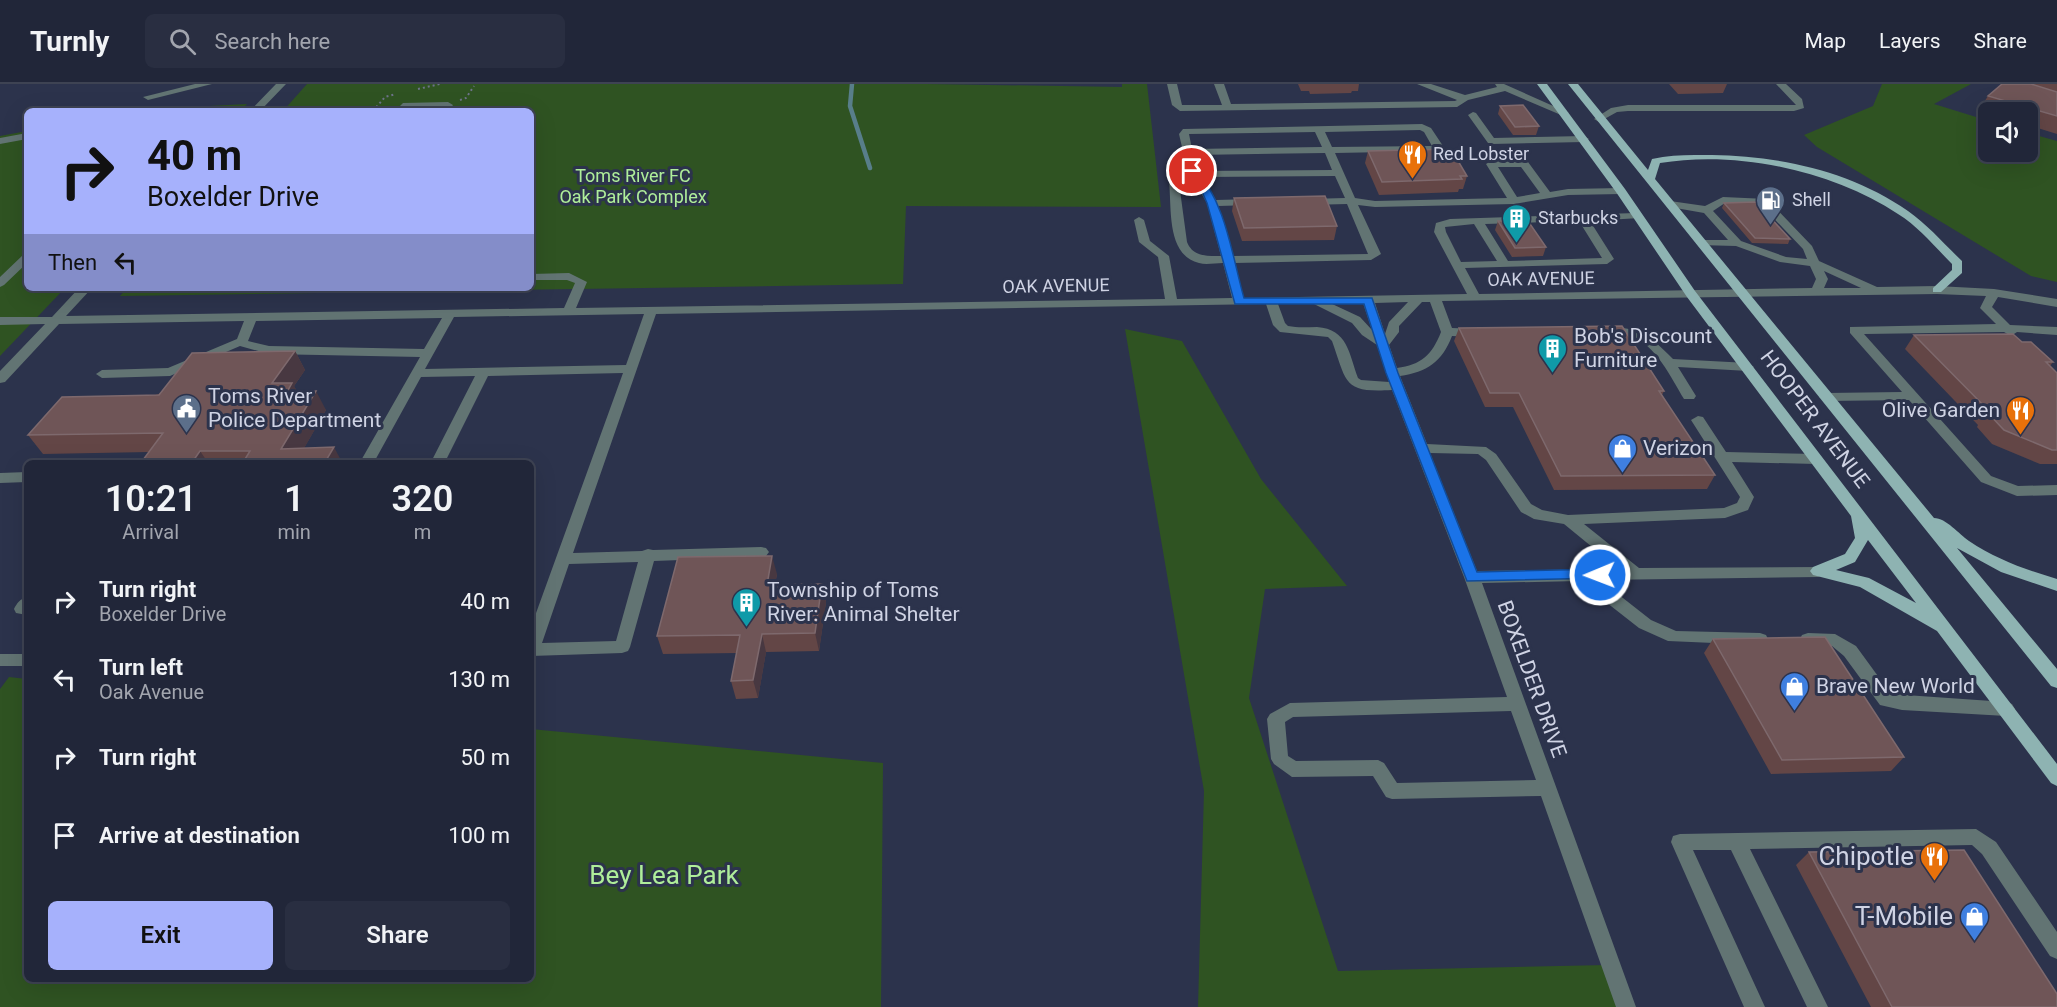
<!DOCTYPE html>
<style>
:root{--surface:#212639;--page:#292e41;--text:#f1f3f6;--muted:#a2a5ae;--line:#3e4353;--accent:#a6b1fc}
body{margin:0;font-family:Roboto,sans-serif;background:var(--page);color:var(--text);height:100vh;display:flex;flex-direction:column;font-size:22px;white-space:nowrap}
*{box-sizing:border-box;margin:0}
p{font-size:20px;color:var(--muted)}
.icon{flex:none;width:33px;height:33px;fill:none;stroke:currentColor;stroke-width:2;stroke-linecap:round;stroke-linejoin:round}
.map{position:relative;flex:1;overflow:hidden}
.panel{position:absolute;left:24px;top:376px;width:510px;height:522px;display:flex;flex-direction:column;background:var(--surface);border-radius:9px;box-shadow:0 6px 24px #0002,0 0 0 2px var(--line)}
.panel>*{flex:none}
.banner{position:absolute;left:24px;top:24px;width:510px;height:183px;border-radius:9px;box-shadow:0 6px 24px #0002,0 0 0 2px var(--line);background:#a6b1fc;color:#111;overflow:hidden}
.buttons{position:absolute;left:1978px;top:18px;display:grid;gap:12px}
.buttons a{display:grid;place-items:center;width:60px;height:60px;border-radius:9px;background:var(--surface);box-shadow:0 6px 24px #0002,0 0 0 2px var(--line);font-size:30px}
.pin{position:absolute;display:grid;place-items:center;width:51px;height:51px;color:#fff;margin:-26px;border:3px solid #fff;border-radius:50%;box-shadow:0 2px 6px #0007}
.me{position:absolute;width:66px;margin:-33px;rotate:269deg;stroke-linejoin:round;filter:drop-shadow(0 0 4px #0008)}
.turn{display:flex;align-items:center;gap:21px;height:126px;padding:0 24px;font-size:27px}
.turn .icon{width:78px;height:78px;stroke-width:2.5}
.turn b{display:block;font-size:42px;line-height:51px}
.then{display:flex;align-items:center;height:57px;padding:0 24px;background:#0003;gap:12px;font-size:22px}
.eta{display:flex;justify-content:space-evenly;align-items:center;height:102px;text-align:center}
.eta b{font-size:36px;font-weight:600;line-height:42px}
.button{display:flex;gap:12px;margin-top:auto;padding:12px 24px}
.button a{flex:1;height:69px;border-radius:9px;background:var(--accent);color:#111;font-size:24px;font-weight:600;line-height:69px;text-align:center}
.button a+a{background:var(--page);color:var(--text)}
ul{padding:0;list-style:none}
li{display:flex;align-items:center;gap:18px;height:78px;padding:0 24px}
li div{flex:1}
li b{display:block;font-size:22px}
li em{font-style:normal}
header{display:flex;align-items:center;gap:36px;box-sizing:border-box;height:84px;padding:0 30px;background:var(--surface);border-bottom:2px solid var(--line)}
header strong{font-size:28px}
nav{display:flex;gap:33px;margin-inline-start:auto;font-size:21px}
.search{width:420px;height:54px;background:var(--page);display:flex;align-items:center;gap:15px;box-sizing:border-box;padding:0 21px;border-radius:9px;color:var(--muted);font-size:22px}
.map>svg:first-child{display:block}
.green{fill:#2f5322}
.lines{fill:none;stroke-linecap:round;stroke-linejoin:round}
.stream{stroke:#587e8a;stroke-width:4.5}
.path{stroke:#6d7389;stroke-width:2;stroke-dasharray:2 3;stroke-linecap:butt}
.minor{fill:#627473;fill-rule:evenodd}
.major{fill:#8eb3b2;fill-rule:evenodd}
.wall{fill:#634646}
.shaded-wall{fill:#483841}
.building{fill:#6f5557;stroke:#7e696d;stroke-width:1.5}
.route{fill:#1a73e8;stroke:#114b97;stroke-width:1.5}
.labels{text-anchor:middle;stroke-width:6;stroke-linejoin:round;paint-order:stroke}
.far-poi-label{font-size:18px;fill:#cfd3e4;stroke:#2c334c;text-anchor:start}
.far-park-label{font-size:18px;fill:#afee9a;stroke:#2c334c}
.far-street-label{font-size:18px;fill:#cfd3e4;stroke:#2c334c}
.poi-label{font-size:21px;fill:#cfd3e4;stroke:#2c334c;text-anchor:start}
.street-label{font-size:21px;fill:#cfd3e4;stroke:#2c334c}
.near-poi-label{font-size:26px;fill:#cfd3e4;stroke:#2c334c;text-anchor:end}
.near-park-label{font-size:26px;fill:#afee9a;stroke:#2c334c}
</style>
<header>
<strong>Turnly</strong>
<div class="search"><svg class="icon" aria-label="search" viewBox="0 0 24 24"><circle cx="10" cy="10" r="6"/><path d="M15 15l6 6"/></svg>Search here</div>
<nav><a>Map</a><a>Layers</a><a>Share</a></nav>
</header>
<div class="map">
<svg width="2057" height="923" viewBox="0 0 2057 923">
<rect width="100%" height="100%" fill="#2c334c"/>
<path class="green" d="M307,0H928L1122,3V0H1147L1161,123L906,122L903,200L120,212L127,204H531V27H283Z
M1882,0H1971L1934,20L1989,37V68H2028V49L2057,57V198L2031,192L1817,63L1804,51L1873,22Z
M247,20L240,27H132L135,26Z
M27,47V204H65L0,272V52Z
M1125,245L1182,257L1261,395L1347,502L1265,505L1249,614L1338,887L1607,881L1621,923H1198L1204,707Z
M9,593L27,595V896H531V645L883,679L881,923H0V605Z"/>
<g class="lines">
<path class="stream" d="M852,0L850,22L870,84"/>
<path class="path" d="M418,5L440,0
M460,16L466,14L474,2
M373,27L385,13L396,10"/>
<path class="minor" d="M195,0H212L148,16L143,13Z
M276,0H286L260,27H250Z
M1167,0H1177L1182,21H1222L1214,0H1224L1231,20L1455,17L1457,16L1417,0H1431L1465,11L1497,3L1495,0H1504L1569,29L1561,31L1505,7L1468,16L1457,23L1180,27L1172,21Z
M1776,0H1786L1802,15L1804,24L1794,27H1628L1617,28L1599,38L1594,35L1611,24L1628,21H1796Z
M448,18L453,21L449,27H439L441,24L395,27L403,19Z
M1473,28L1476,29L1494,54L1584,52L1589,55L1584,58L1491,60L1488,59L1468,31Z
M1422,40L1431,44L1443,62L1439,67L1335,69L1355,114L1375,117L1507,114L1486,80L1491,77L1528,78L1550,108L1568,105L1621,104L1626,107L1621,110L1568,111L1514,120L1375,123L1358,121L1381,170L1371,176L1234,179L1244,214L1467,210L1434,148L1436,139L1450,135L1636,129L1641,132L1640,134L1590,137L1614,175L1607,180L1465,184L1479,210L1812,204L1816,195L1810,182L1780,178L1736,162L1698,161L1696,159L1702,156H1728L1704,129L1670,123L1665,120L1670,117L1705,122L1723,113L1767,115L1812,162L1819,177L1877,203L1937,202L1994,205L2057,215V223L1998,213L1992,223L2010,241L2057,243V251L2017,248L2011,252L2004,248L1864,250L1991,392L2018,402L2057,401V411L2017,412L1981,398L1909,316L1826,317L1819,313L1826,309L1902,308L1850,249V243L1996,240L1980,224L1986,212L1937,210L1442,217L1452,244L1477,245L1483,249L1477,253L1452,252C1442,278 1427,288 1400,292L1427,360L1486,363L1496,370L1531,420L1542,426L1568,431L1724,424L1737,419L1740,413L1691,336L1698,332L1703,333L1726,368L1816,370L1823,375L1816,380L1732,378L1754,413L1748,426L1725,434L1584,440L1639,484L1823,483L1826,487L1823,491L1818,493L1600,496L1651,536L1676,547L1760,549L1766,551L1768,555L1766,559L1760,561L1668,557L1639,544L1579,497L1482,499L1636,923H1616L1541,712L1392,715L1386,713L1373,692L1292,693L1274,680L1271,675L1267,635L1270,630L1290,619L1507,613L1464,493L1392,306C1343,309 1347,299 1332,257L1328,253L1280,248L1273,241L1266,220L656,230L573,469L642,467L648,465L653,466L761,463L766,464L769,468L766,472L761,473L654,477L630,563L628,567L622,569L531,572V543L623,289L488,292L444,380H430L475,292L421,293L373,380H359L420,273L269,270L240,262L170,292L102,294L96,290L102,286L168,284L237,255L244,237L59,240L5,298L0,299V287L45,240L0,241V233H52L79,204H92L66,232L564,224L575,199L567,196H531V190L569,189L587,198L576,224L1165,215L1158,173L1139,158L1134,136L1139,133L1144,136L1150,157L1169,172L1177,215L1232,214L1223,179C1215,179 1206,181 1199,179C1166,171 1172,124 1169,98L1174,92L1188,89L1179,50L1183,45ZM1420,46L1424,48L1432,62L1332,63L1325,48ZM1315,48L1322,63L1192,65L1189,50ZM1325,69L1332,86L1197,87L1194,71ZM1498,83H1521L1540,109L1517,113ZM1335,92L1345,114L1308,115L1303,118L1308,121L1347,120L1368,170L1232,172L1218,122L1254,121L1259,118L1254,115L1216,116L1202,93ZM1192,94L1207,119L1221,172C1207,172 1193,173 1187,158L1179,99ZM1725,119L1760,120L1803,165L1807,175L1786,173L1741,157L1713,127ZM1579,137L1602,174L1508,177L1485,140ZM1474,140L1497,177L1461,178L1446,148L1445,143ZM1824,187L1861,204H1824L1828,195ZM1408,218L1389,238L1385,250L1375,219ZM1422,218H1430L1441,248C1432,271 1421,281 1397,284L1389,261L1399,248V242ZM1330,219H1363L1372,246L1360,233ZM1278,220H1314L1352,239L1362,251L1377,261L1389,298L1361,296L1358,294C1349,270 1348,245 1317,243C1307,243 1298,244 1288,242L1285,239ZM644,230L626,281L425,285L454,233ZM442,234L424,265L269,262L248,257L256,237ZM1430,369L1478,370L1486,376L1521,428L1534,435L1564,440L1619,485L1477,487ZM638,478L616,557L542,559L569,480ZM1511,627L1536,696L1397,699L1384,679L1378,676L1296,677L1288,672L1285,638L1293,633Z
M27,49V55L0,60V54Z
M27,170V179L4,201L0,203V193L23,171Z
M1606,243C1640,243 1650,252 1673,275L1748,279L1754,283L1748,287L1678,283L1696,312L1694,315H1684C1671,294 1656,260 1630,252C1621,250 1611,252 1602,250L1600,247Z
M27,388V398L0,399V389Z
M27,513V531L16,529L14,525C17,519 20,515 27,513Z
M1808,549L1835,550L1856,562L1891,610L2006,618L2012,620L2015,625L2012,630L2006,632L1902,626L1880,621L1844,572L1832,562L1802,559L1800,555L1802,551Z
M0,570H27V582H0Z
M1976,745L1996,758L2057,848V875L2050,872L1982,770L1972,761L1750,765L1828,923H1807L1731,766H1693L1765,923H1744L1671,758L1673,752L1680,750Z"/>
<path class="major" d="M1537,0H1547L1625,105L1695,207L2057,680V702L2051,699L1937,547L1860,503L1813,491L1810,487L1813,483L1845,470L1855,454L1851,432L1687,213L1616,108ZM1868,456L1916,519L1869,494L1836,486L1855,478Z
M1568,0H1578L1648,86L1652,75C1672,70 1692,71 1712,71C1780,72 1851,87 1908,127C1928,141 1944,160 1962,177V189L1941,208H1933V204L1952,186V180C1935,163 1919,143 1898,130C1833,87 1738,66 1660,79L1655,95L1934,434C1946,434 1959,450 1969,457C1996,475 2026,486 2057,495V507L2001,488L1957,464L2057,585V604L2051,602Z"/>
</g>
<path class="wall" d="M1298,0H1359L1358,7H1352L1351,9L1310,10L1309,7H1301Z
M1669,0H1727L1723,9L1678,10Z
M2002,0H2057V50L2028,41V28L1989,29L1979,26L1988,12Z
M1500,22L1539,42L1536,51H1513L1498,30Z
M1368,67L1467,92L1463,105H1459L1458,108L1379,111L1365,79Z
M1234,114L1337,142L1334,156L1242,157L1232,127Z
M1724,119L1790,155L1788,160L1752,159L1722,124Z
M1498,137L1546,163L1543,172L1512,173L1495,146Z
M1459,244L1664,307L1662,311L1715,391L1707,405L1554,406L1513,323H1485L1454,257Z
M1914,251L2022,258L2053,278L2050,282L2057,289V380H2040L1992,360L1977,343L1978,341L1905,265Z
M295,267L305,286L294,302L297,308L326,326L304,364L343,380H140L149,368L43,370L28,351Z
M777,490L775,501L822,500L826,518L819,567L766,568L758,614L736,615L731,597L737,569L663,570L657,552Z
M1713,555L1904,673L1891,687L1771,690L1704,569Z
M1809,768L2057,923H1871L1796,781Z"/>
<path class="shaded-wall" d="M295,267L305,286L294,302L303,317L272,299Z
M316,307L326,326L295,380L281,365Z
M334,363L343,380H324Z
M200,367L209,380H191Z
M772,472L777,490L771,519L767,501Z
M822,500L826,518L819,567L815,549Z
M762,550L766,568L758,614L753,596Z"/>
<path class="building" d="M2002,0H2031L2057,8V32L1988,12Z
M1523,21L1539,42L1515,43L1500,22Z
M1451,65L1467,92H1460L1462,95L1382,98L1368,67Z
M1325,112L1337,142L1244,144L1234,114Z
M1756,118L1790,155L1755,154L1724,119Z
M1498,137H1528L1546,163L1515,164Z
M1622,242L1664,307H1659L1715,391L1561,392L1519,309H1490L1459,244Z
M2013,250L2022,258H2031L2053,278H2046L2057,289V366H2052L2004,346L1988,329H1991L1914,251Z
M295,267L272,299H292L287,308L316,307L281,365L334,363L324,380H242L250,367H200L191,380H140L163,349L28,351L62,313L159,311L192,269Z
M772,472L767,501L822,500L815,549L762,550L753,596L731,597L740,551L657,552L678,473Z
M1825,553L1904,673L1782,676L1713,555Z
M1964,766L2057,910V923H1892L1809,768Z"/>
<path class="route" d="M1188,85H1195C1226,118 1232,172 1244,214H1372L1398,289L1477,488L1600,485L1607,491L1605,494L1467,497L1386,289L1364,220H1235L1207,119L1198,99L1187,87Z"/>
<defs>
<symbol id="restaurant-pin" viewBox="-11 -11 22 30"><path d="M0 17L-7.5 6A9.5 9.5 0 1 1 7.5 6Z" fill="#e8710a" stroke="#2c334c"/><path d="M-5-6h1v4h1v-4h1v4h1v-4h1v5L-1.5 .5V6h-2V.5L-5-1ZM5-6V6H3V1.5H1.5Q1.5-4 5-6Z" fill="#fff"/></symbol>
<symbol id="fuel-pin" viewBox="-11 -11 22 30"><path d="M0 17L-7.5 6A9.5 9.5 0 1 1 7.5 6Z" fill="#5c6f8a" stroke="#2c334c"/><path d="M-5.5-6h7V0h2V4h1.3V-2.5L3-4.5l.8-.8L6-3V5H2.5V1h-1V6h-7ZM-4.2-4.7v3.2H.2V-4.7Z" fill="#fff"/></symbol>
<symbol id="building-pin" viewBox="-11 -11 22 30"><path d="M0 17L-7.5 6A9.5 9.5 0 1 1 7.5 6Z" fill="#0f9aa8" stroke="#2c334c"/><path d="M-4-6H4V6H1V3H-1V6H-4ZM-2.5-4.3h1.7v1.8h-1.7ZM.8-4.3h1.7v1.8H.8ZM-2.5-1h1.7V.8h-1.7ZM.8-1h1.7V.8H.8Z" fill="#fff"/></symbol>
<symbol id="civic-pin" viewBox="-11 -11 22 30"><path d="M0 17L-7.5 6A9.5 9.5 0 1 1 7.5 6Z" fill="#5c6f8a" stroke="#2c334c"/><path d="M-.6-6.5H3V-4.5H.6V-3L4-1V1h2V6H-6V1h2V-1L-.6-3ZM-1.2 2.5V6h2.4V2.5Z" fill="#fff"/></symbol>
<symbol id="shop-pin" viewBox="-11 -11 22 30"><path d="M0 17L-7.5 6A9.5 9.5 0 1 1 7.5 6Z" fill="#3f7fe0" stroke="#2c334c"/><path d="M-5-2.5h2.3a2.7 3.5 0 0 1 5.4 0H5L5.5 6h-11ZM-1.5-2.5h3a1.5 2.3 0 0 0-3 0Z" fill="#fff"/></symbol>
</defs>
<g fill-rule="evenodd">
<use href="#restaurant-pin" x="1396" y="54" width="33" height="45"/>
<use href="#fuel-pin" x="1754" y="100" width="33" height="45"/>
<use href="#building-pin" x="1500" y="118" width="33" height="45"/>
<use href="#building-pin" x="1536" y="248" width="33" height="45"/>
<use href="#civic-pin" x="170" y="308" width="33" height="45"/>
<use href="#restaurant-pin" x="2004" y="310" width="33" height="45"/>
<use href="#shop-pin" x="1606" y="348" width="33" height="45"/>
<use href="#building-pin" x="730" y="502" width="33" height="45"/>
<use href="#shop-pin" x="1778" y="586" width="33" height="45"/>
<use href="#restaurant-pin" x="1918" y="756" width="33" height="45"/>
<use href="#shop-pin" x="1958" y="816" width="33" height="45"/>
</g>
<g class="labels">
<g class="far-poi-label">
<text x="1433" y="76">Red Lobster</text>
<text x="1792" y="122">Shell</text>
<text x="1538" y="140">Starbucks</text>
</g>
<g class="far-park-label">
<text x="633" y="98">Toms River FC<tspan x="633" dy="21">Oak Park Complex</tspan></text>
</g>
<g class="far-street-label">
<text transform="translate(1541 195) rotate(-1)" y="6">OAK AVENUE</text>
<text transform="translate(1056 202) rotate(-1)" y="6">OAK AVENUE</text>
</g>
<g class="poi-label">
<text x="1574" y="259">Bob's Discount<tspan x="1574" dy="24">Furniture</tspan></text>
<text x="208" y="319">Toms River<tspan x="208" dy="24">Police Department</tspan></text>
<text x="2000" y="333" text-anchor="end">Olive Garden</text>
<text x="1643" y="371">Verizon</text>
<text x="767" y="513">Township of Toms<tspan x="767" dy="24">River: Animal Shelter</tspan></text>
<text x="1816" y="609">Brave New World</text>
</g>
<g class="street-label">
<text transform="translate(1815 335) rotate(53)" y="7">HOOPER AVENUE</text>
<text transform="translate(1532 595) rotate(70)" y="7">BOXELDER DRIVE</text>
</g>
<g class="near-poi-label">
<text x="1914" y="781">Chipotle</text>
<text x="1953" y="841">T-Mobile</text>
</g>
<g class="near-park-label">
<text x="664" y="800">Bey Lea Park</text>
</g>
</g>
</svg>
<div class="buttons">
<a><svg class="icon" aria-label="sound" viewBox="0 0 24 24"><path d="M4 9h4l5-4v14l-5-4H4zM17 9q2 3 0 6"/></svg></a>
</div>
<div class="pin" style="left:1192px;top:87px;background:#d93025"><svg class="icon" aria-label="arrive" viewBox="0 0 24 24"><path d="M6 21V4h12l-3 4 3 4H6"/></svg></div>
<svg class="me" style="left:1600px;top:491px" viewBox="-20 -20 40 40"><circle r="17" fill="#1a73e8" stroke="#fff" stroke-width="3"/><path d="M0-11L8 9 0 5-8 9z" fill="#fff"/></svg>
<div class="banner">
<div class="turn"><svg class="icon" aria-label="right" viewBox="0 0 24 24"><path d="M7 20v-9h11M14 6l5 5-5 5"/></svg><div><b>40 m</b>Boxelder Drive</div></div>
<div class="then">Then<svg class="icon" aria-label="left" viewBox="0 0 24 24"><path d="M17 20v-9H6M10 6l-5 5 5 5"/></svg></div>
</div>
<section class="panel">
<div class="eta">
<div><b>10:21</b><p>Arrival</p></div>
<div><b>1</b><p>min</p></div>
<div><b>320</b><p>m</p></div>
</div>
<ul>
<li><svg class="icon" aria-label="right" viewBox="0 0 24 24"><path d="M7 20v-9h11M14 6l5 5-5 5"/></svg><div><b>Turn right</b><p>Boxelder Drive</p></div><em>40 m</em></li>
<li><svg class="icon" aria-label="left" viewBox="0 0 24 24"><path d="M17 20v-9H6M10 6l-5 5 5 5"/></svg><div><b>Turn left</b><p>Oak Avenue</p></div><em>130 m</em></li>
<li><svg class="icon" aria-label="right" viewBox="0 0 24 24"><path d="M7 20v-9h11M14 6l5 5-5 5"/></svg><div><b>Turn right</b></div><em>50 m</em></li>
<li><svg class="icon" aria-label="arrive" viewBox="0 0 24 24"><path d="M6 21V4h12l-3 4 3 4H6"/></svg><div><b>Arrive at destination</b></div><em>100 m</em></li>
</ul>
<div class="button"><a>Exit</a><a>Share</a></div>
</section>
</div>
